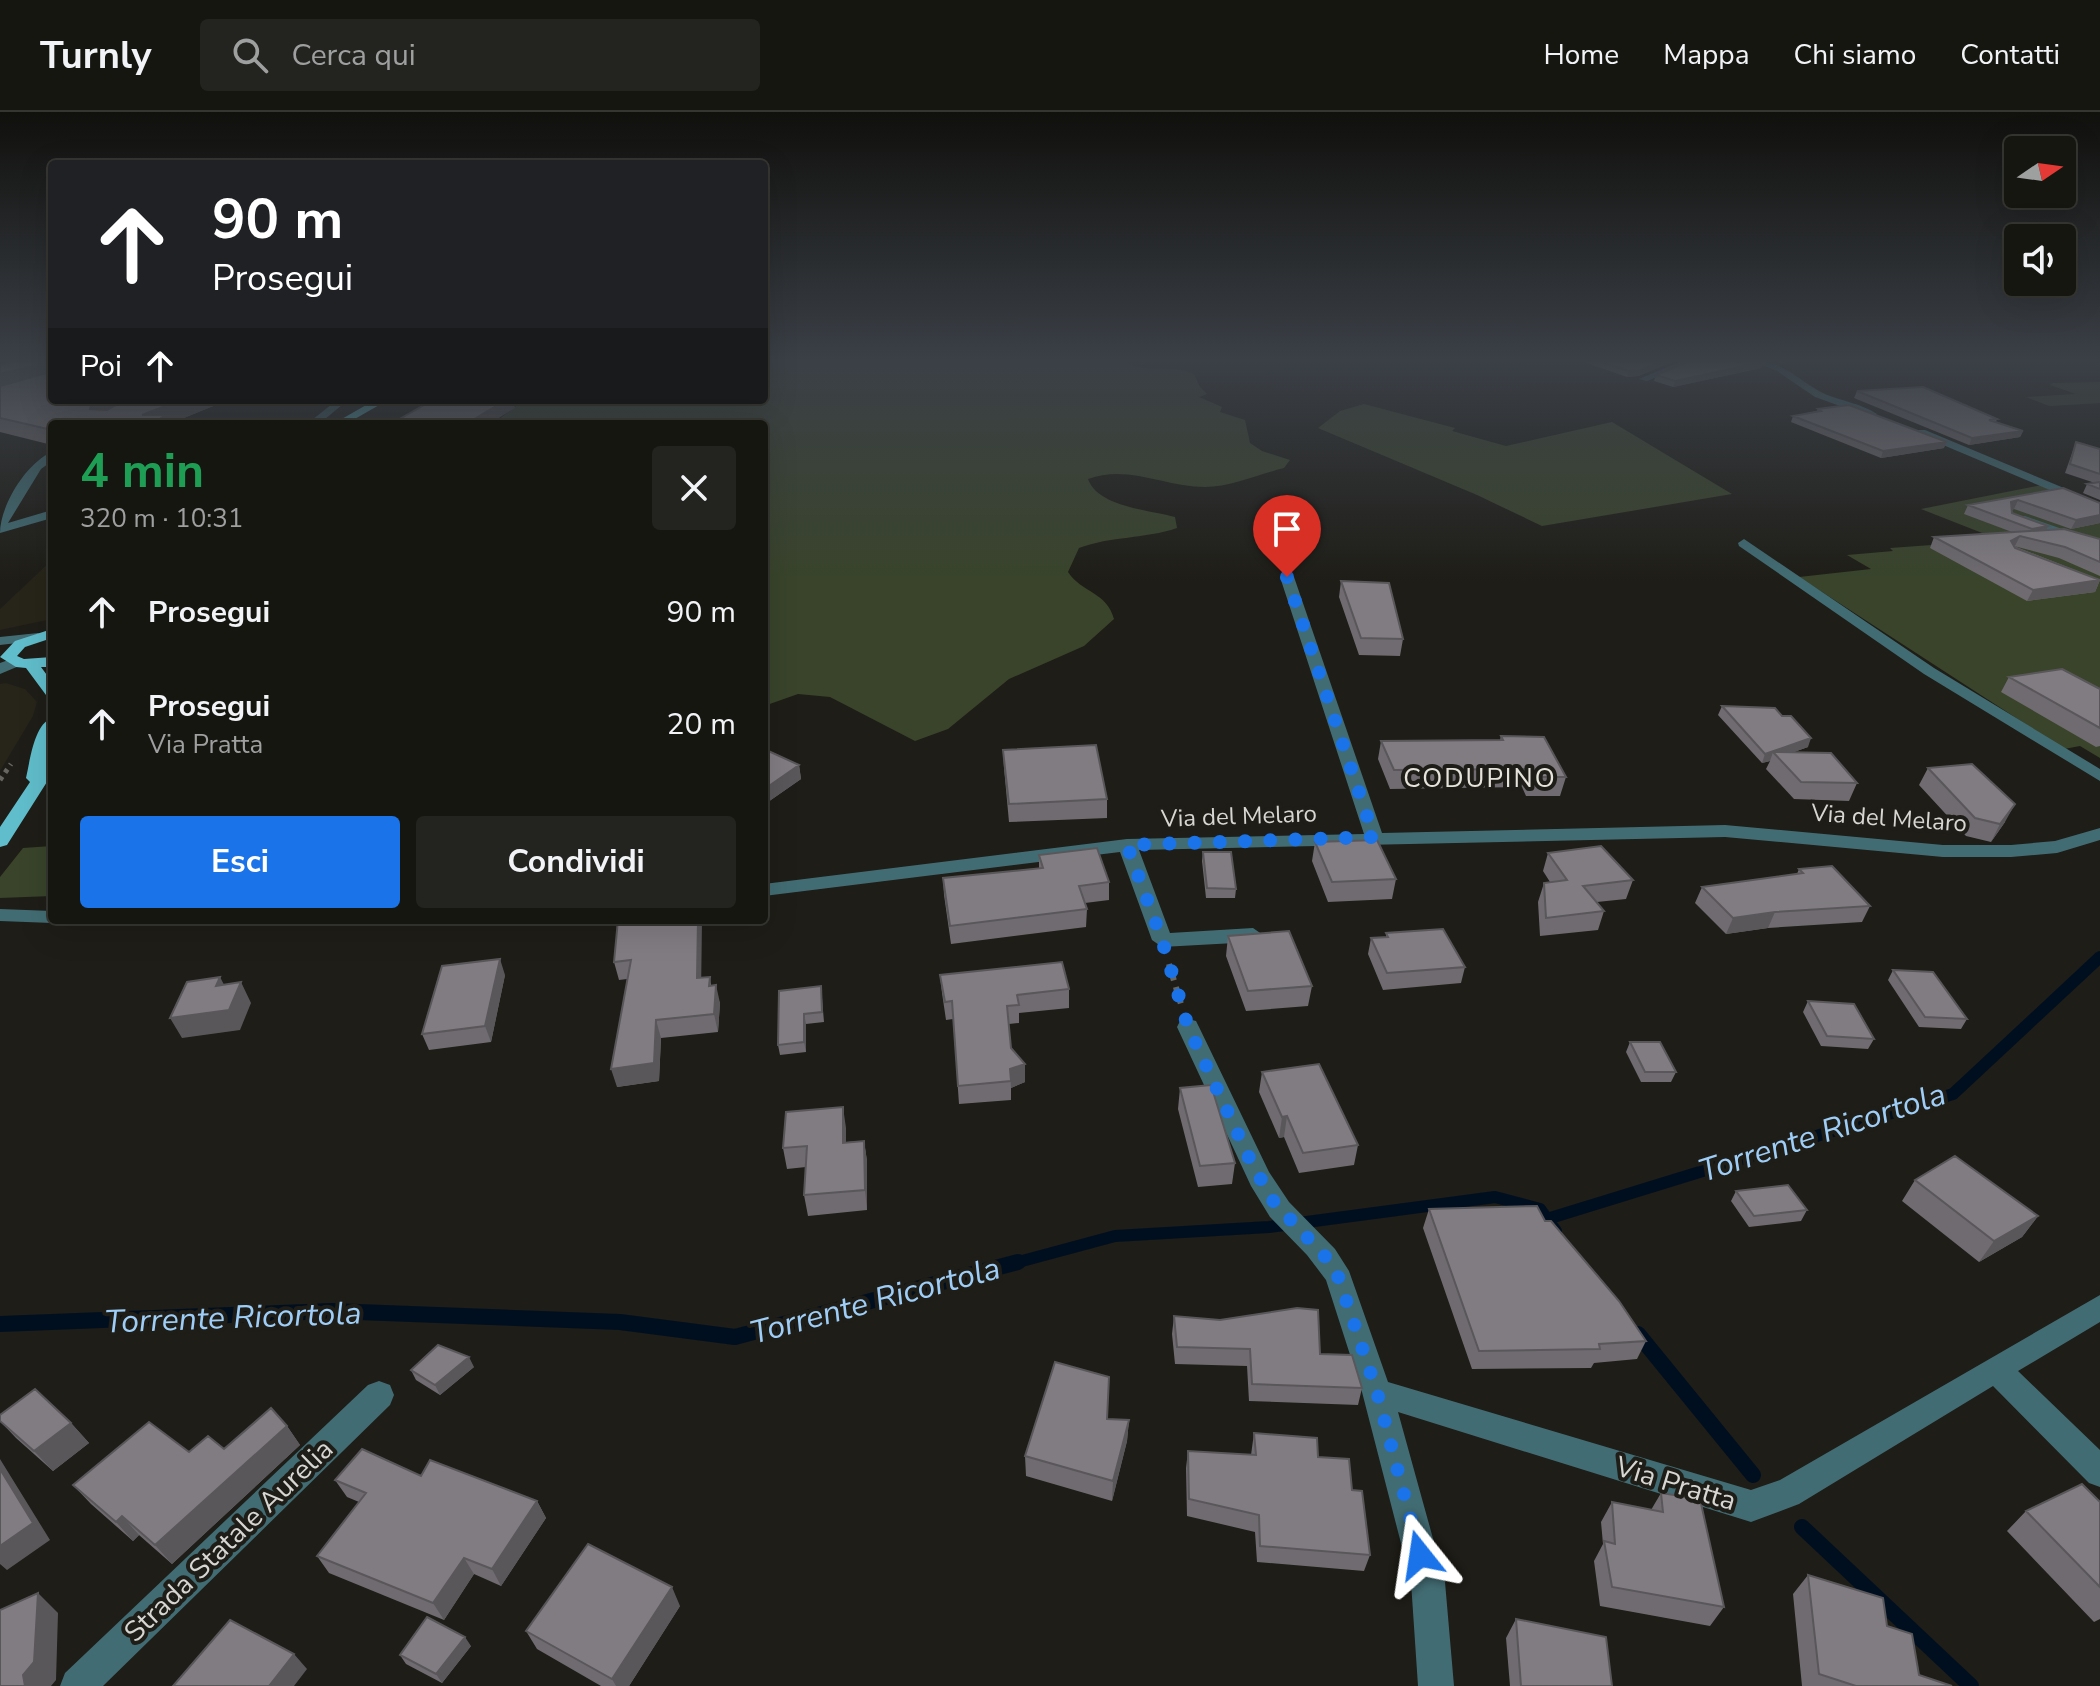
<!DOCTYPE html>
<html lang="it">
<meta charset="utf-8">
<style>
:root{--surface:#161611;--page:#23231f;--text:#f1f3f6;--muted:#9e9f9f;--line:#353531;--accent:#1a73e8}
body{margin:0;font-family:"Nunito Sans",sans-serif;background:var(--page);color:var(--text);height:100vh;display:flex;flex-direction:column;font-size:30px;white-space:nowrap}
*{box-sizing:border-box;margin:0}
p{font-size:26px;color:var(--muted)}
.icon{flex:none;width:44px;height:44px;fill:none;stroke:currentColor;stroke-width:2;stroke-linecap:round;stroke-linejoin:round}
.map{position:relative;flex:1;overflow:hidden}
.details{position:absolute;left:48px;top:308px;width:720px;height:504px;display:flex;flex-direction:column;background:var(--surface);border-radius:8px;box-shadow:0 8px 32px #0002,0 0 0 2px var(--line)}
.details>*{flex:none}
.banner{position:absolute;left:48px;top:48px;width:720px;height:244px;border-radius:8px;box-shadow:0 8px 32px #0002,0 0 0 2px var(--line);background:#202124;color:#fff;overflow:hidden}
.needle{width:52px;rotate:77deg}
.buttons{position:absolute;left:2004px;top:24px;display:grid;gap:16px}
.buttons a{display:grid;place-items:center;width:72px;height:72px;border-radius:8px;background:var(--surface);box-shadow:0 8px 32px #0002,0 0 0 2px var(--line);font-size:40px}
.pin{position:absolute;display:grid;place-items:center;width:68px;height:68px;color:#fff;margin:-82px -34px;border-radius:50% 50% 50% 0;rotate:-45deg;box-shadow:0 0 8px #0007}
.pin .icon{rotate:45deg}
.me{position:absolute;width:88px;margin:-44px;rotate:345deg;stroke-linejoin:round;filter:drop-shadow(0 0 6px #0008)}
.turn{display:flex;align-items:center;gap:28px;height:168px;padding:0 32px;font-size:36px}
.turn .icon{width:104px;height:104px;stroke-width:2.5}
.turn b{display:block;font-size:56px;line-height:68px}
.then{display:flex;align-items:center;height:76px;padding:0 32px;background:#0003;gap:16px;font-size:30px}
.round{display:grid;place-items:center;flex:none;width:84px;height:84px;border-radius:8px;background:var(--page)}
.overview{display:flex;align-items:center;justify-content:space-between;height:136px;padding:0 32px}
h1{font-size:48px;font-weight:700;line-height:60px;color:#1e9e55}
.cta{display:flex;gap:16px;margin-top:auto;padding:16px 32px}
.cta a{flex:1;height:92px;border-radius:8px;background:var(--accent);color:#fff;font-size:32px;font-weight:700;line-height:92px;text-align:center}
.cta a+a{background:var(--page);color:var(--text)}
ul{padding:0;list-style:none}
li{display:flex;align-items:center;gap:24px;height:112px;padding:0 32px}
li div{flex:1}
li b{display:block;font-size:30px}
li em{font-style:normal}
header{display:flex;align-items:center;gap:48px;box-sizing:border-box;height:112px;padding:0 40px;background:var(--surface);border-bottom:2px solid var(--line)}
header strong{font-size:38px}
nav{display:flex;gap:44px;margin-inline-start:auto;font-size:28px}
.search{width:560px;height:72px;background:var(--page);display:flex;align-items:center;gap:20px;box-sizing:border-box;padding:0 28px;border-radius:8px;color:var(--muted);font-size:30px}
.map>svg:first-child{display:block}
.built{fill:#272519}
.green{fill:#39442b}
.lines{fill:none;stroke-linecap:round;stroke-linejoin:round}
.stream-far1{stroke:#000f20;stroke-width:12}
.stream{stroke:#000f20;stroke-width:16}
.path-far1{stroke:#676661;stroke-width:5;stroke-dasharray:4 5;stroke-linecap:butt}
.path{stroke:#676661;stroke-width:6;stroke-dasharray:5 7;stroke-linecap:butt}
.minor{fill:#426c73;fill-rule:evenodd}
.major{fill:#60bdcb;fill-rule:evenodd}
.wall{fill:#6f6b70}
.shaded-wall{fill:#5a575b}
.building{fill:#817c82;stroke:#5a575b;stroke-width:2}
.route{stroke:#1a73e8;stroke-width:14;stroke-dasharray:0 25.2}
.labels{text-anchor:middle;stroke-width:8;stroke-linejoin:round;paint-order:stroke}
.street-label{font-size:24px;fill:#d7d6d2;stroke:#1e1d17}
.neighbourhood-label{font-size:26px;letter-spacing:2px;fill:#e5e3db;stroke:#1e1d17}
.near-street-label{font-size:28px;fill:#d7d6d2;stroke:#1e1d17}
.near-water-label{font-size:32px;font-style:italic;fill:#9ecef7;stroke:#1e1d17}
</style>
<header>
<strong>Turnly</strong>
<div class="search"><svg class="icon" aria-label="search" viewBox="0 0 24 24"><circle cx="10" cy="10" r="6"/><path d="M15 15l6 6"/></svg>Cerca qui</div>
<nav><a>Home</a><a>Mappa</a><a>Chi siamo</a><a>Contatti</a></nav>
</header>
<div class="map">
<svg width="2100" height="1574" viewBox="0 0 2100 1574">
<rect width="100%" height="100%" fill="#1e1d17"/>
<path class="built" d="M52,448V507L0,518V497Z
M6,571L25,577L37,590L33,604L0,659V572Z"/>
<path class="green" d="M764,249H1124C1146,263 1172,251 1194,262L1200,275L1207,282L1199,285L1222,295L1220,300L1245,308L1250,331L1262,339L1290,348L1284,356C1259,362 1231,375 1205,375C1165,375 1128,352 1088,367C1098,395 1149,398 1175,405L1177,416C1145,427 1111,424 1079,436L1068,460C1082,481 1107,480 1114,507L1084,534L1009,567L948,617L915,629L830,585L798,582L764,594V312H493L524,288H764Z
M2100,270V291L2049,294L2026,285L2076,282L2050,273L2053,271Z
M1364,292L1455,316L1452,319L1506,334L1612,310L1732,382L1542,414L1477,383L1318,316L1340,299Z
M2042,373L2100,397V646L2080,634L2064,637L1799,465L1871,457L1847,443L1893,439L1890,436L2000,428L1921,397Z
M52,734V784L0,786V765L23,736Z"/>
<g class="lines">
<path class="stream-far1" d="M1547,1107L1953,982L2100,845
M1011,1152L1115,1124L1269,1115L1495,1085L1540,1097L1556,1119"/>
<path class="stream" d="M0,1212L332,1199L620,1210L735,1225L1018,1150
M1638,1222L1753,1363
M1802,1415L1971,1574"/>
<path class="path-far1" d="M0,668L11,652"/>
<path class="path" d="M1169,852L1181,892"/>
<path class="minor" d="M1682,249H1694L1647,269L1639,267Z
M1752,249C1783,247 1799,270 1825,282C1842,289 1862,292 1877,302L1868,304L1815,285L1777,259Z
M337,288H348L319,312H307Z
M1917,318H1925L2100,391V399L1917,322Z
M52,340V349L41,357L8,411L52,398V406L0,421C0,394 26,351 52,340Z
M2017,404H2025L2088,426L2100,427V435L2081,433L2017,410Z
M1744,427L1934,556L2100,657V669L1924,562L1739,434L1738,431Z
M1287,461L1294,465L1382,721L1725,713L1943,733H2011L2055,729L2100,716V728L2057,741L2011,745H1943L1725,725L1139,738L1170,821L1253,816L1263,823L1253,830L1162,835L1152,828L1120,740L764,784V772L1127,727L1364,722L1280,465Z
M38,521L45,525L43,528L0,533V525Z
M14,546L19,548V554L0,562V551Z
M0,797L52,799V808H60L52,811L0,809Z
M122,808H527L517,814H132Z
M1188,907L1196,909L1199,915L1269,1060L1289,1090L1335,1137L1349,1159L1388,1270L1751,1378L1780,1368L2100,1183V1210L2018,1259L2100,1338V1375L2089,1371L1993,1274L1799,1392L1751,1410L1398,1300L1445,1470L1454,1574H1418L1411,1470L1362,1280L1326,1168L1307,1143L1270,1105L1251,1074L1177,915L1180,909Z
M379,1269L390,1273L394,1283L390,1293L103,1574H60L65,1561L368,1273Z"/>
<path class="major" d="M375,288H388L346,312H333Z
M52,517V526L25,535L17,544L24,547L52,545V555H41L52,570V585L46,583L26,556L16,555L0,545L15,529Z
M52,606V630L48,645L52,644V662L7,733L0,735V715L30,670L26,666C30,649 34,612 52,606Z"/>
</g>
<path class="wall" d="M52,249V288H228L169,312H52V333L0,320V253Z
M1581,249H1675L1638,264L1627,265Z
M1767,249H1794L1782,251Z
M1763,250L1761,256L1673,275L1654,269L1656,263Z
M1857,279L1997,307L1996,310L2023,319L2020,325L1969,333L1854,286Z
M1818,297L1944,336L1881,346L1791,310L1793,304L1817,299Z
M2076,330L2100,337V388L2083,381L2087,372L2095,371L2065,361Z
M2063,376L2100,391V411L2071,417L2014,397L2012,398V401L2046,418L2100,427V464L2059,446L2014,434L2100,468L2095,480L2027,489L1930,436L1934,425L2012,420L1964,402L1968,393Z
M1341,469L1403,527L1400,544L1359,543L1339,485Z
M2009,565L2100,577V634L2096,635L2001,580Z
M1722,594L1808,635L1794,640L1857,671L1849,689L1794,687L1766,657L1770,649L1762,651L1718,603Z
M1501,624L1566,665L1560,684H1526L1522,675L1390,677L1378,647L1381,629L1500,628Z
M764,637L799,653L801,667L768,690L764,689Z
M1003,638L1107,687V706L1009,710L1004,656Z
M1928,656L2005,710L1991,730L1966,724L1919,673Z
M1315,730L1396,767L1392,787L1328,790L1312,749Z
M1203,740L1236,777L1235,786H1206L1202,749Z
M1548,741L1633,768L1626,787L1597,790L1604,799L1598,818L1540,824L1538,790L1544,771L1550,770L1543,759Z
M1039,743L1109,770V788L1085,791L1087,797L1086,815L951,832L944,783L943,766L1039,757Z
M1799,757L1870,794L1862,810L1768,816L1726,822L1695,791L1702,775L1797,762Z
M618,808L701,866L710,865L711,873L720,891L718,920L661,926L659,969L617,975L627,867L619,868L614,850Z
M1386,821L1465,855L1461,871L1383,878L1368,842L1371,826L1386,825Z
M1228,824L1312,874L1308,894L1246,899L1226,844Z
M1893,858L1967,907L1961,917L1919,915L1888,868Z
M505,863L491,930L429,938L422,922Z
M940,863L1069,877V896L1019,901V911L1009,912L1011,936L1025,952V970L1011,976V988L959,992L953,907L946,908L942,881Z
M821,874L824,910L806,912V940L780,943L778,933Z
M1808,889L1874,927L1868,937L1821,934L1803,900Z
M1630,930L1676,960L1671,970H1641L1626,940Z
M1262,960L1358,1033L1354,1053L1299,1061L1284,1025L1279,1026L1259,980Z
M1180,976L1235,1051L1232,1072L1198,1075L1178,997Z
M846,1016V1030L864,1029L867,1049V1098L808,1104L804,1083L806,1055L787,1057L783,1036Z
M1915,1068L2038,1104L2022,1125L1979,1150L1902,1089Z
M1736,1079L1807,1098L1801,1109L1749,1115L1731,1089Z
M1429,1097L1545,1109L1646,1229L1637,1247L1594,1251L1591,1256L1472,1257L1423,1116Z
M1174,1204L1320,1242L1362,1276L1358,1293L1249,1289L1247,1254L1175,1252L1172,1222Z
M474,1255L440,1283L416,1268L411,1258Z
M1107,1307L1129,1308L1127,1329L1112,1389L1026,1364L1025,1344Z
M0,1309L71,1311L89,1331L53,1359L16,1326Z
M287,1314L300,1333L172,1452L139,1423L133,1429L91,1392L73,1373L189,1340L224,1337Z
M1254,1321L1318,1345L1352,1378L1370,1443L1364,1459L1257,1450L1255,1420L1187,1404L1186,1356L1188,1339L1251,1343Z
M421,1364L537,1389L546,1406L501,1474L474,1462L444,1508L329,1461L317,1444L359,1390L347,1385L335,1368Z
M1661,1381L1724,1495L1710,1514L1600,1494L1594,1449L1603,1432L1601,1410L1612,1390L1651,1398Z
M2100,1390V1507L2094,1510L2007,1419L2026,1399Z
M1808,1463L1887,1514L1919,1563L1952,1574H1802L1793,1482Z
M680,1494L629,1574H601L537,1537L526,1519Z
M1516,1507L1612,1574H1510L1506,1526Z
M471,1534L442,1571L406,1552L400,1543Z"/>
<path class="shaded-wall" d="M1662,249H1675L1638,264L1627,265L1628,259Z
M1763,250L1761,256L1673,275L1675,269Z
M44,251L51,266L0,280V262Z
M100,288H136L99,309L90,297L91,293Z
M181,288H228L169,312H146L142,303Z
M506,288H513L515,296L489,312H466Z
M2023,319L2020,325L1969,333L1972,326Z
M1947,330L1944,336L1881,346L1883,339Z
M2018,388L2014,397L2007,399L2011,390Z
M2100,403V411L2071,417L2076,408Z
M2048,414L2044,423L2028,426L2032,417Z
M2020,424L2015,434L2011,429Z
M2100,468L2095,480L2027,489L2033,478Z
M1811,626L1808,635L1779,645L1773,640L1770,649L1762,651L1765,642Z
M799,653L801,667L768,690L766,676Z
M2015,692L2005,710L1991,730L2000,712Z
M1775,800L1768,816L1726,822L1733,806Z
M698,808H702L701,884L697,866Z
M500,847L505,863L491,930L485,914Z
M220,865L231,886L216,874Z
M241,870L251,891L240,918L182,926L170,906Z
M716,873L720,891L718,920L714,902Z
M804,902L806,912V940L804,930Z
M656,908L661,926L659,969L617,975L611,957Z
M1025,952V970L1011,976L1010,957Z
M843,995L846,1016V1051L843,1031Z
M1287,1004L1284,1025L1279,1026L1282,1005Z
M864,1029L867,1049V1098L865,1078Z
M2038,1104L2022,1125L1979,1150L1994,1129Z
M469,1245L474,1255L440,1283L435,1273Z
M1129,1308L1127,1329L1112,1389L1113,1369Z
M71,1311L89,1331L53,1359L34,1339Z
M287,1314L300,1333L172,1452L155,1433Z
M0,1347L50,1428L7,1458L0,1452Z
M537,1389L546,1406L501,1474L492,1457Z
M122,1404L139,1423L133,1429L116,1410Z
M464,1446L474,1462L444,1508L433,1491Z
M672,1475L680,1494L629,1574H616L612,1567Z
M38,1481L58,1501L56,1568L51,1574H25L23,1563Z
M465,1525L471,1534L442,1571L436,1562Z
M294,1542L307,1557L294,1574H269Z"/>
<path class="building" d="M16,249H52V288H100L91,293L90,297L107,298L125,288H181L142,303H166L151,312H52V318L0,306V274L47,261L48,254L44,251L0,262V253Z
M1599,249H1662L1640,258L1628,259Z
M1690,249H1761L1763,250L1675,269L1656,263Z
M1923,275L1997,307L1989,308L2023,319L1972,326L1857,279Z
M433,288H506L466,312H391Z
M1849,293L1947,330L1883,339L1793,304L1821,299L1818,297Z
M2076,330L2100,337V362L2070,352Z
M2100,370V377L2087,372Z
M2063,376L2100,391V403L2076,408L2018,388L2011,390L2012,401L2048,414L2032,417L1968,393Z
M2064,417L2100,427V450L2065,435L2020,424L2011,429L2015,436L2100,468L2033,478L1934,425Z
M1341,469L1389,471L1403,527L1361,526Z
M2062,557L2100,577V616L2009,565Z
M1722,594L1775,596L1782,604H1791L1811,626L1765,642Z
M1501,624L1544,625L1566,665H1531L1527,657L1394,658L1381,629L1503,628Z
M1096,633L1107,687L1009,692L1003,638Z
M764,637L799,653L766,676H764Z
M1773,640L1831,641L1857,671L1801,670Z
M1972,652L2015,692L2000,712L1975,706L1928,656Z
M1377,728L1396,767L1332,770L1315,730Z
M1601,734L1633,768L1583,774L1604,799L1546,806L1544,771L1567,768L1548,741Z
M1097,736L1109,770L1079,774L1087,797L950,814L943,766L1043,756L1039,743Z
M1203,740H1231L1236,777L1207,776Z
M1832,754L1870,794L1775,800L1733,806L1702,775L1803,761L1799,757Z
M618,808H698L697,866L710,865L709,874L716,873L714,902L656,908L654,951L611,957L631,848L614,850Z
M1443,817L1465,855L1387,861L1371,826L1388,825L1386,821Z
M1289,819L1312,874L1248,879L1228,824Z
M500,847L485,914L422,922L442,854Z
M1062,850L1069,877L1017,883L1019,893L1007,894L1011,936L1025,952L1010,957L1011,969L958,974L952,889L945,890L940,863Z
M1893,858L1933,860L1967,907L1925,905Z
M220,865L216,874L241,870L229,898L170,906L187,870Z
M821,874L822,900L804,902V930L778,933L779,879Z
M1808,889L1854,892L1874,927L1827,924Z
M1630,930H1660L1676,960H1645Z
M1319,952L1358,1033L1303,1041L1287,1004L1282,1005L1262,960Z
M1211,973L1235,1051L1200,1054L1180,976Z
M843,995V1031L864,1029L865,1078L804,1083L807,1034L783,1036L786,1000Z
M1955,1044L2038,1104L1994,1129L1915,1068Z
M1788,1073L1807,1098L1754,1104L1736,1079Z
M1537,1094L1545,1109H1551L1619,1189L1646,1229L1599,1232L1600,1237L1479,1239L1429,1097Z
M1297,1196L1318,1198L1320,1242L1352,1243L1362,1276L1252,1272L1250,1237L1177,1235L1174,1204L1220,1208Z
M438,1233L469,1245L435,1273L411,1258Z
M1055,1250L1109,1265L1107,1307L1129,1308L1113,1369L1025,1344Z
M35,1277L71,1311L34,1339L0,1309V1303Z
M271,1296L287,1314L155,1433L122,1404L116,1410L73,1373L149,1310L189,1340L208,1324L224,1337Z
M1254,1321L1317,1326L1318,1345L1349,1347L1352,1378L1362,1379L1370,1443L1260,1434L1259,1403L1189,1387L1188,1339L1256,1343Z
M362,1337L421,1364L430,1348L537,1389L492,1457L464,1446L433,1491L317,1444L366,1381L335,1368Z
M0,1357L33,1411L0,1434Z
M2082,1372L2100,1390V1475L2026,1399Z
M1661,1381L1700,1387L1724,1495L1612,1475L1604,1429L1615,1432L1612,1390L1663,1400Z
M588,1432L672,1475L612,1567L526,1519Z
M1808,1463L1883,1486L1887,1514L1912,1522L1919,1563L1952,1574H1856L1819,1562Z
M38,1481L34,1550L23,1563L25,1574H0V1498Z
M427,1505L465,1525L436,1562L400,1543Z
M1516,1507L1606,1525L1612,1574H1521Z
M230,1508L294,1542L269,1574H173Z"/>
<linearGradient id="sky" x2="0" y2="1"><stop stop-color="#10100d"/><stop offset="0.53" stop-color="#3b4047"/><stop offset="1" stop-color="#3b4047" stop-opacity="0"/></linearGradient>
<rect width="2100" height="469" fill="url(#sky)"/>
<g class="lines">
<path class="route" d="M1287,465L1374,725L1127,733L1162,828L1188,915L1252,1052L1274,1090L1333,1153L1339,1167L1377,1280L1420,1443"/>
</g>
<g class="labels">
<g class="street-label">
<text transform="translate(1239 704) rotate(-2)" y="8">Via del Melaro</text>
<text transform="translate(1889 706) rotate(4)" y="8">Via del Melaro</text>
</g>
<g class="neighbourhood-label">
<text x="1480" y="675">CODUPINO</text>
</g>
<g class="near-street-label">
<text transform="translate(1676 1371) rotate(17)" y="10">Via Pratta</text>
<text transform="translate(228 1428) rotate(-44)" y="10">Strada Statale Aurelia</text>
</g>
<g class="near-water-label">
<text transform="translate(1822 1020) rotate(-18)" y="11">Torrente Ricortola</text>
<text transform="translate(875 1188) rotate(-15)" y="11">Torrente Ricortola</text>
<text transform="translate(233 1205) rotate(-2)" y="11">Torrente Ricortola</text>
</g>
</g>
</svg>
<div class="buttons">
<a><svg class="needle" viewBox="-14 -14 28 28"><path d="M0-13l5 13h-10z" fill="#e53935"/><path d="M0 13l5-13h-10z" fill="#9e9f9f"/></svg></a>
<a><svg class="icon" aria-label="sound" viewBox="0 0 24 24"><path d="M4 9h4l5-4v14l-5-4H4zM17 9q2 3 0 6"/></svg></a>
</div>
<div class="pin" style="left:1287px;top:465px;background:#d93025"><svg class="icon" aria-label="arrive" viewBox="0 0 24 24"><path d="M6 21V4h12l-3 4 3 4H6"/></svg></div>
<svg class="me" style="left:1420px;top:1443px" viewBox="-20 -20 40 40"><path d="M0-17L14 15 0 8-14 15z" fill="#1a73e8" stroke="#fff" stroke-width="4"/></svg>
<div class="banner">
<div class="turn"><svg class="icon" aria-label="ahead" viewBox="0 0 24 24"><path d="M12 20V5M6 11l6-6 6 6"/></svg><div><b>90 m</b>Prosegui</div></div>
<div class="then">Poi<svg class="icon" aria-label="ahead" viewBox="0 0 24 24"><path d="M12 20V5M6 11l6-6 6 6"/></svg></div>
</div>
<section class="details">
<div class="overview"><div><h1>4 min</h1><p>320 m · 10:31</p></div><a class="round"><svg class="icon" aria-label="close" viewBox="0 0 24 24"><path d="M6 6l12 12M18 6L6 18"/></svg></a></div>
<ul>
<li><svg class="icon" aria-label="ahead" viewBox="0 0 24 24"><path d="M12 20V5M6 11l6-6 6 6"/></svg><div><b>Prosegui</b></div><em>90 m</em></li>
<li><svg class="icon" aria-label="ahead" viewBox="0 0 24 24"><path d="M12 20V5M6 11l6-6 6 6"/></svg><div><b>Prosegui</b><p>Via Pratta</p></div><em>20 m</em></li>
</ul>
<div class="cta"><a>Esci</a><a>Condividi</a></div>
</section>
</div>
